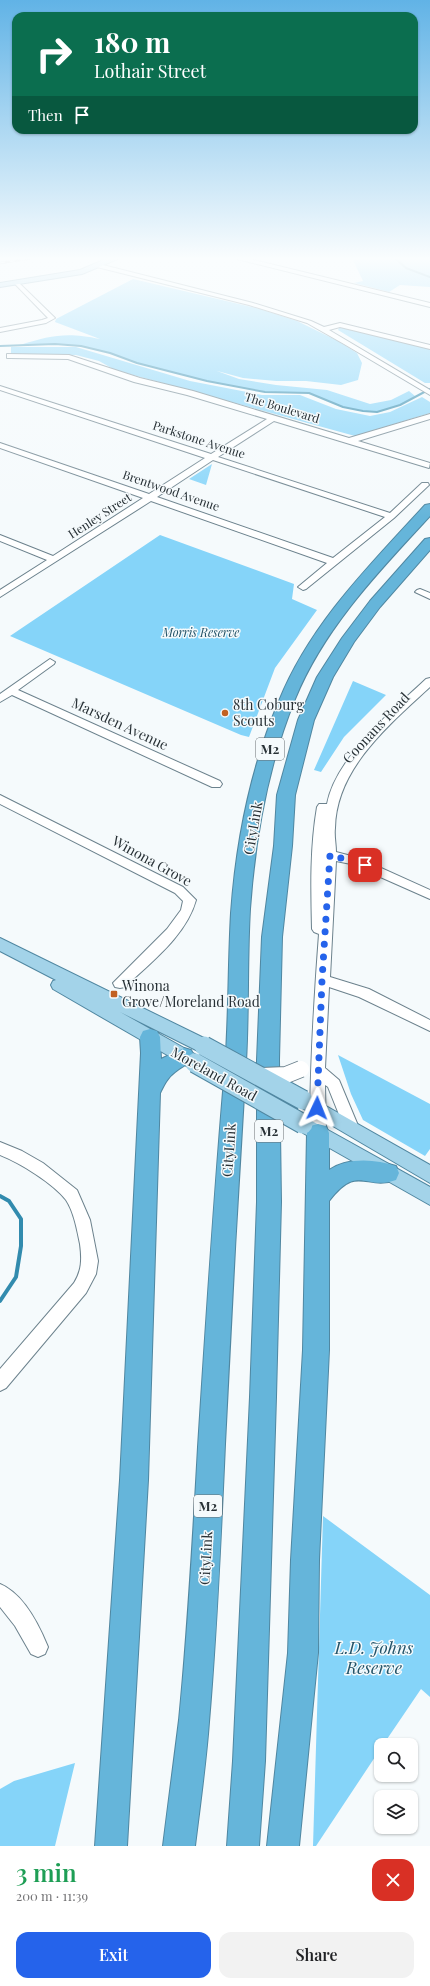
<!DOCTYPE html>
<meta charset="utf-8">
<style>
:root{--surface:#fff;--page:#f2f2f2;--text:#202124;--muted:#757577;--accent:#2563eb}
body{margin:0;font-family:"Playfair Display",serif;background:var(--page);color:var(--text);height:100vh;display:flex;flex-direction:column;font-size:15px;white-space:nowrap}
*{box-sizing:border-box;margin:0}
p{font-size:13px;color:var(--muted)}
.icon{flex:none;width:22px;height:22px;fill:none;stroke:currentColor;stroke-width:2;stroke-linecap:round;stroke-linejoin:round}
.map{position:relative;height:1846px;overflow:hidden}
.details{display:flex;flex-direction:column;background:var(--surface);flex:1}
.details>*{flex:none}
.hud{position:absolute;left:12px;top:12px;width:406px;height:122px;border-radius:12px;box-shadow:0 1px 3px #0004;background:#0b6e4f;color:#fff;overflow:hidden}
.tools{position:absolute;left:374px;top:1738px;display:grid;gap:8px}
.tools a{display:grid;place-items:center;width:44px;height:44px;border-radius:8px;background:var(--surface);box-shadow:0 1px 3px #0004;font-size:20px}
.pin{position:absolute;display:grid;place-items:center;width:34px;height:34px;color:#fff;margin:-17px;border-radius:8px;box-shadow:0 2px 6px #0006}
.me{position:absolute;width:44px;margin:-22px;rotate:2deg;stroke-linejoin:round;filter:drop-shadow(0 0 3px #0008)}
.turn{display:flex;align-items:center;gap:14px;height:84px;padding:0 16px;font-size:18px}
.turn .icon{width:52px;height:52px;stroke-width:2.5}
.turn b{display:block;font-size:28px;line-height:34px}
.then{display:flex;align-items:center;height:38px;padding:0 16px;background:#0003;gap:8px;font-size:15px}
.round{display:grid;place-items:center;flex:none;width:42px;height:42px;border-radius:12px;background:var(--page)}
.overview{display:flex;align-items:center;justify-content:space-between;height:68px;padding:0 16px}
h1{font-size:24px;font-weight:600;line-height:30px;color:#1e9e55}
.primary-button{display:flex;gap:8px;margin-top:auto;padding:8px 16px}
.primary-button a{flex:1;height:46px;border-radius:12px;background:var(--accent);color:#fff;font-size:16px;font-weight:600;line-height:46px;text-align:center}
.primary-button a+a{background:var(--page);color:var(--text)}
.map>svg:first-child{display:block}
.green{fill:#85d4f9}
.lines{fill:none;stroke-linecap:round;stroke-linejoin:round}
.stream-far1{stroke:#328bae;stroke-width:2}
.stream{stroke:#328bae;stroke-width:4}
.minor-casing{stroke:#6c828d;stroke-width:2}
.major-casing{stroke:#5087a1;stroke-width:2}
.highway-casing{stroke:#5087a1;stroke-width:2}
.minor{fill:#fff;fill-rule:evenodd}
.major{fill:#a3d3e9;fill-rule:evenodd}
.highway{fill:#65b5da;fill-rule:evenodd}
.rail-casing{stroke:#555e62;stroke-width:2.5}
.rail{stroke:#f5fafc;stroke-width:1.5;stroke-dasharray:5;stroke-linecap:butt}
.minor-bridge-casing{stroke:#6c828d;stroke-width:18;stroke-linecap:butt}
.major-bridge-casing{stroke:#5087a1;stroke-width:21;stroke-linecap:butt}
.minor-bridge{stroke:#fff;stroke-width:16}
.major-bridge{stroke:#a3d3e9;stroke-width:19}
.route{stroke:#2563eb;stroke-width:7;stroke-dasharray:0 12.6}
.poi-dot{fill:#c26122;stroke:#f5fafc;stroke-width:1.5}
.labels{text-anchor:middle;stroke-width:3;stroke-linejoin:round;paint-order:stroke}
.far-street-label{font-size:12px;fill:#283136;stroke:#f5fafc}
.far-park-label{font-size:12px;font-style:italic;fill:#235368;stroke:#f5fafc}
.shield{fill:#f5fafc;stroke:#666d71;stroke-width:1}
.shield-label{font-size:13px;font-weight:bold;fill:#283136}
.poi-label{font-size:14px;fill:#283136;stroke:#f5fafc;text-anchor:start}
.street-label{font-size:14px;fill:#283136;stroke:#f5fafc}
.near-park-label{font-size:17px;font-style:italic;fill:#235368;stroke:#f5fafc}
</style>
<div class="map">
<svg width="430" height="1846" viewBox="0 0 430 1846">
<rect width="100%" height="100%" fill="#f5fafc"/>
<path class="green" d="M352,258H430V287L400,285L389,292L354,283L363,281Z
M133,279L260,309L297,321L338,341L357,353L362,363L358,380L341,385L306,381H276L243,378L107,341L206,367L239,379L276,385L327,390L370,404L391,400L409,391L415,396L400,405L377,412L363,411L343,407L309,393L265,392L207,381L137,363L110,353L81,346L55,344L20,345C51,335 67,332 100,339L55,322L56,319Z
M346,327L430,348V383H425L338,330L339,328Z
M11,347H76L190,381L262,395H300L336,409L370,416L390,412L422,397L430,402V413L355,436L115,370L99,361L76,355L11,354Z
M212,464L206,485L189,479Z
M160,535L294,584L292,599L317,610L275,668L249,737L241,735L10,636Z
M353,681L386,695L344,737L321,772L314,770Z
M338,1055L430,1104V1149L425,1156L363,1120L351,1094Z
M323,1516L430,1595V1697L421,1689L383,1745H381V1748L316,1846H313Z
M75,1763L55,1846H0V1789L14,1781Z"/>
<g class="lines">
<path class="stream-far1" d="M395,258L406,268L430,277
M0,346L55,344L81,346L110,353L137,363L207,381L265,392L309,393L343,407L363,411L377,412L400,405L430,389"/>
<path class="stream" d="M0,1196L9,1201L21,1219V1246L16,1277L0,1301"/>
<defs>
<path id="minor" d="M233,258H246L430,303V307Z
M99,264L253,303L311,321L324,327L340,323L430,345V349L340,327L329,330L430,390V395L344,344L307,323L249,305L97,267V265Z
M17,281L55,318L46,323L0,332V328L42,320L48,318L15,284V282Z
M7,354L69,355L140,378L193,391L349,438L430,414V419L358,441L430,463L429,468L274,421L218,457L390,513L422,483H428L429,485L394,518L306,589L303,590L298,587L327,563L151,501L0,597V590L47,560L0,541V535L53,556L143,498L0,448V443L149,494L205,458L0,390V386L211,454L267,419L187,395L134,382L68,359L10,358H7ZM213,460L385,517L333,558L157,497Z
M420,589L430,593V599L415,592L417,590Z
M50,659L55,662L54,664L18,690L220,781L222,784L220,787H212L12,695L0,702V694Z
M430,678V687C390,724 336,768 335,828C334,836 336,844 336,852L359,858L430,890V899L351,864L336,861L330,977L369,989L430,1020V1031L359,997L329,987L325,1068L339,1080L359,1128L356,1132L351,1134L346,1132L328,1087L325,1085L326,1133L323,1137L318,1139L313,1137L310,1133C310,1066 314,1000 319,934L314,932L312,929C311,888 310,848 317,807L319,804H327C336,757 393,710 426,679Z
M0,795L183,887L196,900C186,936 151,962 125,987L120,988L115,987L113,983L167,929L181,910L183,901L175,893L0,804Z
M0,1142L22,1151L43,1163L77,1190L90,1220L98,1261L96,1274L86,1293L6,1388L0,1391V1369L74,1283C82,1270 82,1259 80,1244C77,1230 74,1212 66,1200C53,1183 20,1163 0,1155Z
M0,1584C24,1594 39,1625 48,1647L45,1654L38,1657L31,1654L15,1626L0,1607Z"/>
<path id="major" d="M108,258H120L82,274L0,287V283L80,270Z
M0,938L210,1041L213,1046L210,1051L204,1053L198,1051L120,1012L200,1057L203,1062L200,1067L194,1069L188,1067L53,989L51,985L53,981L56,980L0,951Z
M303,1093L430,1165V1183L297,1105L294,1100L297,1095Z
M310,1120L430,1187V1205L303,1133L301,1128L303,1123Z"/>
<path id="highway" d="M430,504V516C378,572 324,628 295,699C268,765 255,839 250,909C247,960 249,1011 246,1062C238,1189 231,1317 225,1444C221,1537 217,1629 209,1722C206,1763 200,1805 195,1846H163C168,1804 174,1762 179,1720C188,1629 193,1538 198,1447C206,1320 214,1194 225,1068C229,1016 228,965 231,913C236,842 251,767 279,701C310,624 370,565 425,505Z
M430,538V550L380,607L354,642L333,677L314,720L295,795L292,846L282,937L279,1060L281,1202L276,1397L265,1761L259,1846H227L233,1761L250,1397L257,1202V1060L262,937L274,846L277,795L298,720L317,677L342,638L370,601L425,539Z
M150,1029L157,1031L160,1037L161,1059L184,1048L191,1050L194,1056C190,1064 182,1066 175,1072C167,1078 164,1085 160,1093L148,1480L127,1846H95L120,1480L141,1053L140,1037L143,1031Z
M318,1124L326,1126L329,1133V1170C348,1157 375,1159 396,1166L399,1173L396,1180C365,1191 358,1163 329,1201V1350L319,1560L318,1653L299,1846H267L288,1653L291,1560L303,1350L307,1133L310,1126Z"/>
</defs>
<use href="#minor" class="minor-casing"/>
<use href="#major" class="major-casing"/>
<use href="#highway" class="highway-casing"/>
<use href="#minor" class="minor"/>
<use href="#major" class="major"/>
<use href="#highway" class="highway"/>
<defs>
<path id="rail" d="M0,263L32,258"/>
</defs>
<use href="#rail" class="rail-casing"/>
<use href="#rail" class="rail"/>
<defs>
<path id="minor-bridge" d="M262,1076L286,1075L301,1069"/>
<path id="major-bridge" d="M204,1046L303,1100
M195,1063L303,1124"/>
</defs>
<use href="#minor-bridge" class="minor-bridge-casing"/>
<use href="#major-bridge" class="major-bridge-casing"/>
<use href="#minor-bridge" class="minor-bridge"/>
<use href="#major-bridge" class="major-bridge"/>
</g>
<linearGradient id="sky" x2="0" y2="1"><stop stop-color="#61b3e6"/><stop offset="0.5" stop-color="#fafdfe"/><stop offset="1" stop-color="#fafdfe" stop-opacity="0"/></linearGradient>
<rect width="430" height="517" fill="url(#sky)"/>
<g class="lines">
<path class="route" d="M317,1108L322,980L330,855L365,865"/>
</g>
<g class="poi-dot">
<circle cx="225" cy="713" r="4"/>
<rect x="110" y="990" width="8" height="8" rx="2"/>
</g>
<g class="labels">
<g class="far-street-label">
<text transform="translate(282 408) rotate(17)" y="4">The Boulevard</text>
<text transform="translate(199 440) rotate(18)" y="4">Parkstone Avenue</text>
<text transform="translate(171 491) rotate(19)" y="4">Brentwood Avenue</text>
<text transform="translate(100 516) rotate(-33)" y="4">Henley Street</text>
</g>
<g class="far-park-label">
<text x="201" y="637">Morris Reserve</text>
</g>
<g class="shield">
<rect x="256" y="738" width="28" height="22" rx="3"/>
<rect x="255" y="1120" width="28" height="22" rx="3"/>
<rect x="194" y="1495" width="28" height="22" rx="3"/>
</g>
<g class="shield-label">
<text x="270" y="754">M2</text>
<text x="269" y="1136">M2</text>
<text x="208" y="1511">M2</text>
</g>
<g class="poi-label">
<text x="233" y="710">8th Coburg<tspan x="233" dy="16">Scouts</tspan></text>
<text x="122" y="991">Winona<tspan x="122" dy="16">Grove/Moreland Road</tspan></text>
</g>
<g class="street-label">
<text transform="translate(120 724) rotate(25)" y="5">Marsden Avenue</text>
<text transform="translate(376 728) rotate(-47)" y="5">Coonans Road</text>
<text transform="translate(253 828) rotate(-80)" y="5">CityLink</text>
<text transform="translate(152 861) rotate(29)" y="5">Winona Grove</text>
<text transform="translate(214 1074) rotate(29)" y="5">Moreland Road</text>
<text transform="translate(229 1150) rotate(-86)" y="5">CityLink</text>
<text transform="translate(206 1558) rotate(-87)" y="5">CityLink</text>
</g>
<g class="near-park-label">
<text x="374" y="1654">L.D. Johns<tspan x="374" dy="20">Reserve</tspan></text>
</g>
</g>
</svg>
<div class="tools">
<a><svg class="icon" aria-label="search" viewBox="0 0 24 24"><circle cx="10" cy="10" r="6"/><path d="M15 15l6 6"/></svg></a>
<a><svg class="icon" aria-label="layers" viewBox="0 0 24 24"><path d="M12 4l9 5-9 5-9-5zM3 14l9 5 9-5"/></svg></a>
</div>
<div class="pin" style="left:365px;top:865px;background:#d93025"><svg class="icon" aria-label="arrive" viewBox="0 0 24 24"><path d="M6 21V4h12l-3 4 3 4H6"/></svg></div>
<svg class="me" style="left:317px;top:1108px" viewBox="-20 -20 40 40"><path d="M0-17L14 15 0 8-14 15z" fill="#2563eb" stroke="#fff" stroke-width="4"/></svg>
<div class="hud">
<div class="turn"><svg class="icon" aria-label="right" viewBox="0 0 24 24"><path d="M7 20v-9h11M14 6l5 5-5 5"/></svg><div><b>180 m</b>Lothair Street</div></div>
<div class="then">Then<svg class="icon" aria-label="arrive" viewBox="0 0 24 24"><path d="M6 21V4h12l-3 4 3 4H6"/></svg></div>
</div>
</div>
<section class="details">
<div class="overview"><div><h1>3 min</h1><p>200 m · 11:39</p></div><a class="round" style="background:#d93025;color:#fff"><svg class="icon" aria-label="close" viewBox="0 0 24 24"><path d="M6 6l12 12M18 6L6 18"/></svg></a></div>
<div class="primary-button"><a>Exit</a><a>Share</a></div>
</section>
